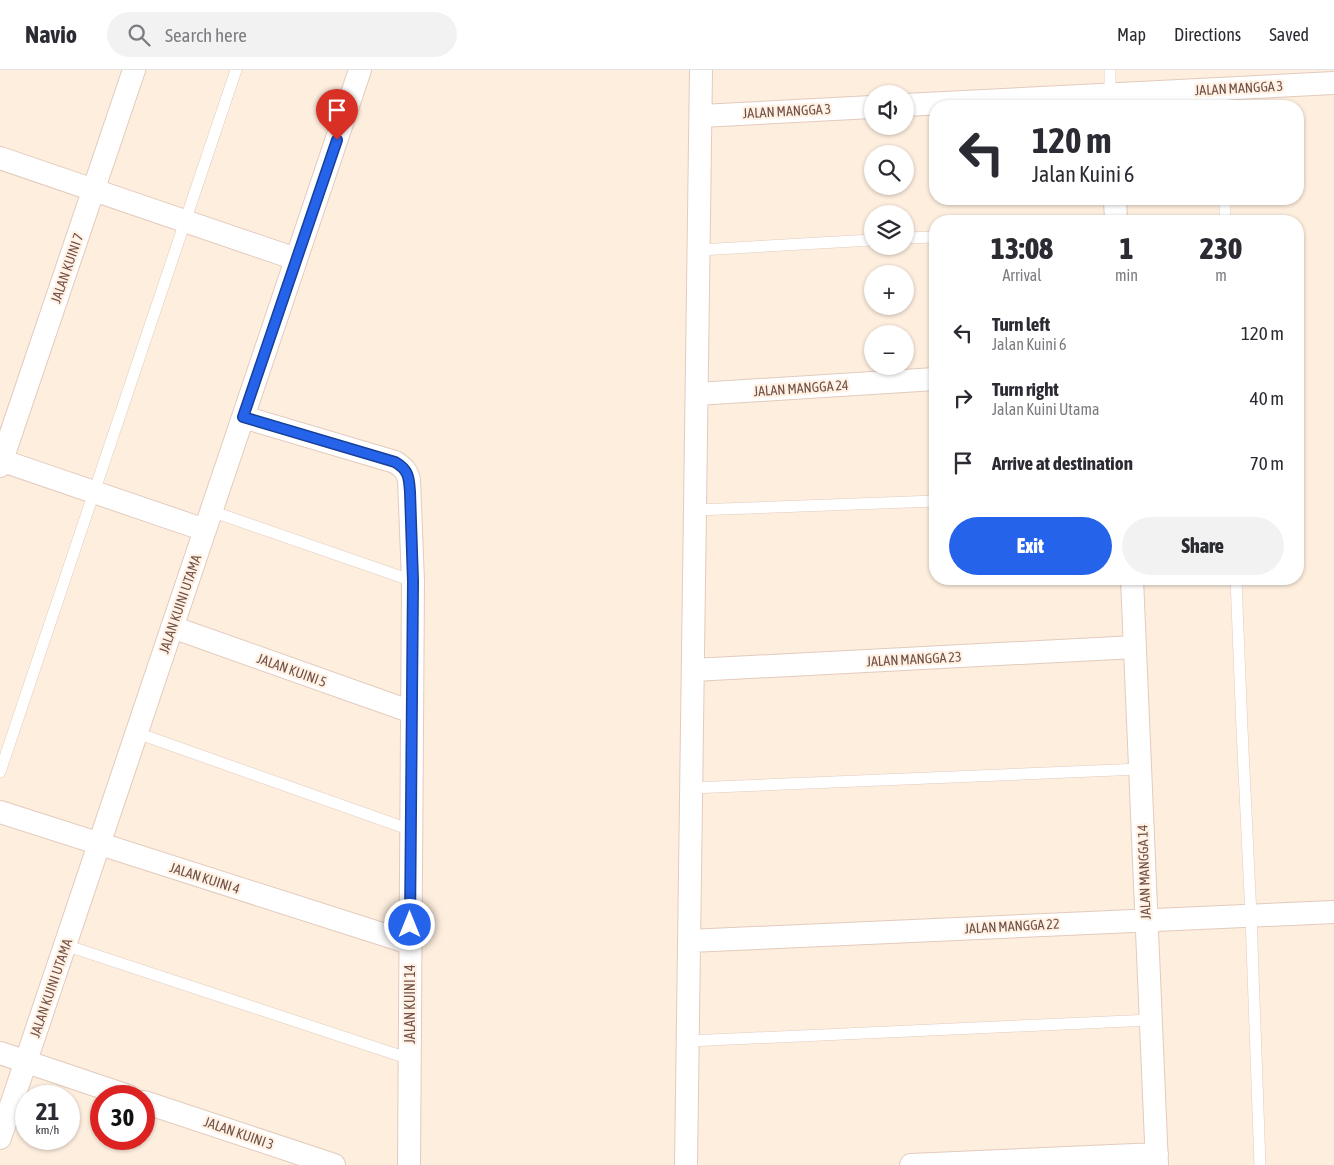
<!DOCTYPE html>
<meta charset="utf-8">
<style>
:root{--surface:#fff;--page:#f2f2f3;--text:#2b2b33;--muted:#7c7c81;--line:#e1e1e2;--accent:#2563eb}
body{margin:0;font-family:"Asap Condensed",sans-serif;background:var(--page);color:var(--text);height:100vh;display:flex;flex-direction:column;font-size:19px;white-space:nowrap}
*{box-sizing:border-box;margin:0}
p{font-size:16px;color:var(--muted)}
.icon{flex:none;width:28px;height:28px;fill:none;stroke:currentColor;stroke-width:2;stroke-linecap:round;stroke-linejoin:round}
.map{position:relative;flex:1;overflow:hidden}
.side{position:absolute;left:929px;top:145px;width:375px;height:370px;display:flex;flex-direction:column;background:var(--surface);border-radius:20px;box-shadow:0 1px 4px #0004}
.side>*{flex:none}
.hud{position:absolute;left:929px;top:30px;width:375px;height:105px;border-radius:20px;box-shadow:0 1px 4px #0004;background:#fff;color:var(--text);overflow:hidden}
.buttons{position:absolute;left:864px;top:15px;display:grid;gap:10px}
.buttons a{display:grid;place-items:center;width:50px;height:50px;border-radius:50%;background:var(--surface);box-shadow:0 1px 4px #0004;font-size:25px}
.speed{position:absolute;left:15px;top:1015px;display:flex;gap:10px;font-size:25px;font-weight:700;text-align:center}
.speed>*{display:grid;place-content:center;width:65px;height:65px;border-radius:50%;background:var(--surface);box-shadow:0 1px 4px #0004;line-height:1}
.speed small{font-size:12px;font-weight:400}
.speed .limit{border:8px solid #d22;background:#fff;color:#111}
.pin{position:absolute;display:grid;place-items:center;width:42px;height:42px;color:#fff;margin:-51px -21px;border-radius:50% 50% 50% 0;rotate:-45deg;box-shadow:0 0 5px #0007}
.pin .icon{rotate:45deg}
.me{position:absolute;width:55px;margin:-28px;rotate:0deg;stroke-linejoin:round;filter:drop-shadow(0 0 4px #0008)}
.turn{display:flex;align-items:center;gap:18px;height:105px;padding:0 20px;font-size:22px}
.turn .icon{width:65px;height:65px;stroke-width:2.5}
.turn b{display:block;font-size:35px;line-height:42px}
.eta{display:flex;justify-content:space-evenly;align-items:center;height:85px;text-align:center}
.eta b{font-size:30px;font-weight:800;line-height:35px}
.button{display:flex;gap:10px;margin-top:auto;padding:10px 20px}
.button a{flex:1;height:58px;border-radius:30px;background:var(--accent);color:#fff;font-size:20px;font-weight:800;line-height:58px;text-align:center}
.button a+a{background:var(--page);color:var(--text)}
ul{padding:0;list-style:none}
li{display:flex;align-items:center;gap:15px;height:65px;padding:0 20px}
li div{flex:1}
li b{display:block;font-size:19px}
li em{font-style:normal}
header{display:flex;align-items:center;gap:30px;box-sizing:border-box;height:70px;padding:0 25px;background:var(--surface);border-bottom:1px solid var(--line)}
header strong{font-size:24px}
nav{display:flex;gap:28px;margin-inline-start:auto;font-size:18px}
.search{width:350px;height:45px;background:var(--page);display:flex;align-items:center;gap:12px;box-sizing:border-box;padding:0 18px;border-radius:28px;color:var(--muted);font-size:19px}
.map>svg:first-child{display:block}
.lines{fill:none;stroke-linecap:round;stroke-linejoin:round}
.service-casing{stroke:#e3cbbd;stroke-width:12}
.minor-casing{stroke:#e3cbbd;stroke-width:24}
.service{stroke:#fff;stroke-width:11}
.minor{stroke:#fff;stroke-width:22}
.route-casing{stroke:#184099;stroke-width:12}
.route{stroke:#2563eb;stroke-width:9}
.labels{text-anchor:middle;stroke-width:4.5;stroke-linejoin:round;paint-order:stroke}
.street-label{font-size:14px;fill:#735146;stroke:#fff2e5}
</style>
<header>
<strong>Navio</strong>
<div class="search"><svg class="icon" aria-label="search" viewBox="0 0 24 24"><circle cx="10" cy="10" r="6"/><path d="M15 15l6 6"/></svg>Search here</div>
<nav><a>Map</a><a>Directions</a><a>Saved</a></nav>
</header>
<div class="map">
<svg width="1334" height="1095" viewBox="0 0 1334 1095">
<rect width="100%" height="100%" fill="#fdeede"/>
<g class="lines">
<defs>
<path id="service" d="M1110,0V24
M1222,19L1223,36
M1225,129V151
M905,168L935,167
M699,180L872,170
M695,440L935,431
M211,441L413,511
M1236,509L1242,659L1251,846L1260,1095
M137,663L411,760
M0,702L236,0
M691,718L1140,699
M65,875L410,989
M688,971L1151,950"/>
<path id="minor" d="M905,35L1334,13
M701,46L872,37
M0,88L296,189
M1115,129L1116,151
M697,324L935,309
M243,347L395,392C403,397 407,401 409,410L413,511L409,1095
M0,390L205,460
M0,396L134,0
M1132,509L1157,1095
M172,557L412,642
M693,600L1135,577
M0,742L410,873
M689,871L1334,842
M0,983L128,1026
M144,1032L334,1095
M0,1068L360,0
M686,1095L701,0
M911,1095L1157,1084"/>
</defs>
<use href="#service" class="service-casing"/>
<use href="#minor" class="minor-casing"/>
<use href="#service" class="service"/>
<use href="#minor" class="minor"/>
</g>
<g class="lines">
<defs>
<path id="route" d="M337,70L243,347L395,392C409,400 409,408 410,422L413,511L410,855"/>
</defs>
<use href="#route" class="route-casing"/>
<use href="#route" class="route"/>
</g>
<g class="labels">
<g class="street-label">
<text transform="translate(1239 18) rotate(-3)" y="5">JALAN MANGGA 3</text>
<text transform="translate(787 41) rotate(-3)" y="5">JALAN MANGGA 3</text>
<text transform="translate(67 198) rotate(-71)" y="5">JALAN KUINI 7</text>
<text transform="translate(801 318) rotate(-4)" y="5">JALAN MANGGA 24</text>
<text transform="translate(180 534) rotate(-71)" y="5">JALAN KUINI UTAMA</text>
<text transform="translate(914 589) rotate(-3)" y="5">JALAN MANGGA 23</text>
<text transform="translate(292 600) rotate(20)" y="5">JALAN KUINI 5</text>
<text transform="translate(1144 802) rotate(-92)" y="5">JALAN MANGGA 14</text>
<text transform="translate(205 808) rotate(18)" y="5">JALAN KUINI 4</text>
<text transform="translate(1012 856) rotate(-3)" y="5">JALAN MANGGA 22</text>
<text transform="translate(51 918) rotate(-71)" y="5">JALAN KUINI UTAMA</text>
<text transform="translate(410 934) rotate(-90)" y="5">JALAN KUINI 14</text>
<text transform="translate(239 1063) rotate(19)" y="5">JALAN KUINI 3</text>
</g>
</g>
</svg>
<div class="buttons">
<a><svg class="icon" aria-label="sound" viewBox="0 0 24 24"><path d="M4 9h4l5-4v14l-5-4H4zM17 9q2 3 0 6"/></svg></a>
<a><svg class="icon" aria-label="search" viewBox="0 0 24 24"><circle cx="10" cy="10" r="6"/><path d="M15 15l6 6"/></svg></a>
<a><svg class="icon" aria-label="layers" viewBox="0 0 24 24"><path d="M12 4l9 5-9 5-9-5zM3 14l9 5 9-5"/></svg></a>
<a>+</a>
<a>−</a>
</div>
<div class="speed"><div>21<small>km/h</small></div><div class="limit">30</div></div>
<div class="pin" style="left:337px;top:70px;background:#d93025"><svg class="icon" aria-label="arrive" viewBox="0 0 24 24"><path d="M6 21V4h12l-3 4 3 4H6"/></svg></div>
<svg class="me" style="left:410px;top:855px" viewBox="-20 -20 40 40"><circle r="17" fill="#2563eb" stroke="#fff" stroke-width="3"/><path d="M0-11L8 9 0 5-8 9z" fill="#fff"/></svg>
<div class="hud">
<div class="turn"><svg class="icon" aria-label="left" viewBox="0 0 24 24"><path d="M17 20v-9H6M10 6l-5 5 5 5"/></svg><div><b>120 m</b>Jalan Kuini 6</div></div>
</div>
<section class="side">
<div class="eta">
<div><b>13:08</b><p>Arrival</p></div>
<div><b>1</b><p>min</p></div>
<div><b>230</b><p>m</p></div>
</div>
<ul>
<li><svg class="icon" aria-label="left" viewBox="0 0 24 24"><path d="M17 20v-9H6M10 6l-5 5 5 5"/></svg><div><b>Turn left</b><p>Jalan Kuini 6</p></div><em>120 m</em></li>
<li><svg class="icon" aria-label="right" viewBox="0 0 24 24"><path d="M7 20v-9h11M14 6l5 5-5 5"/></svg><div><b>Turn right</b><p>Jalan Kuini Utama</p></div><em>40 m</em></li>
<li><svg class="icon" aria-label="arrive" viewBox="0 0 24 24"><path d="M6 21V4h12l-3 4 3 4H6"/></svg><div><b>Arrive at destination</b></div><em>70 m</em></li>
</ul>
<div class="button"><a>Exit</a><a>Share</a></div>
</section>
</div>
